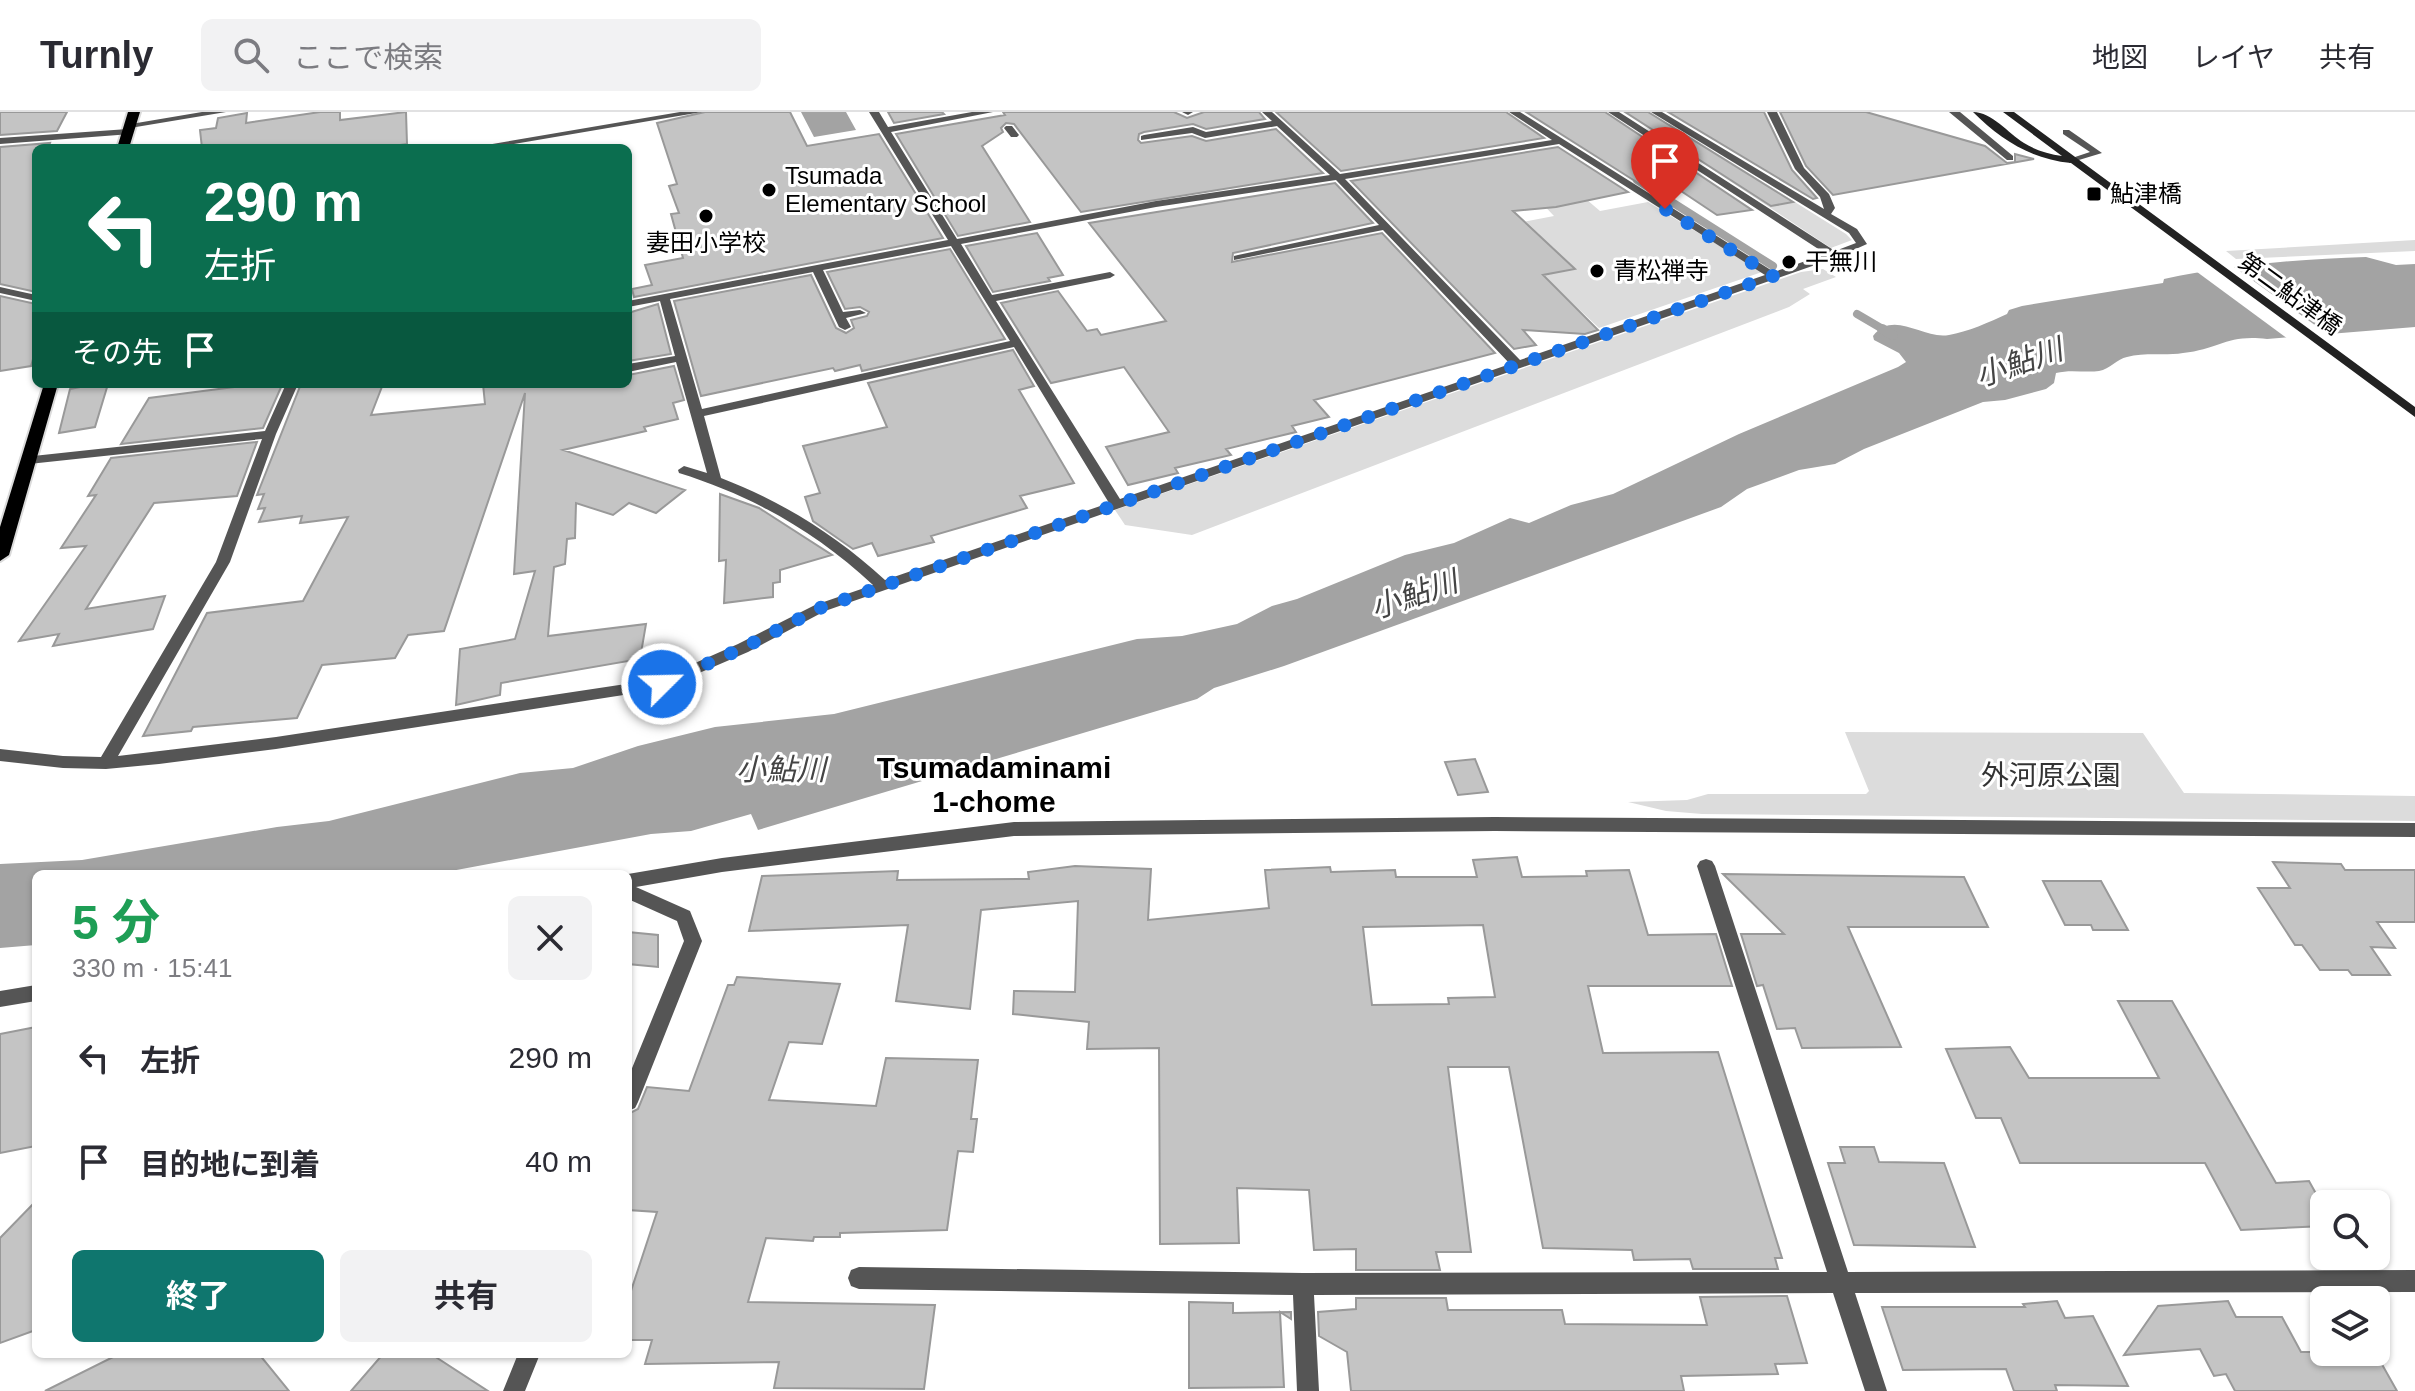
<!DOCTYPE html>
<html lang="ja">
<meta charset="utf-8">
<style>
:root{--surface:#fff;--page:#f2f2f3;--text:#2b2b33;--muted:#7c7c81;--line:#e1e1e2;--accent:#0f766e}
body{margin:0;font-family:Helvetica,"Noto Sans JP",sans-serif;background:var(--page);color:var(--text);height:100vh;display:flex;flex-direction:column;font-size:30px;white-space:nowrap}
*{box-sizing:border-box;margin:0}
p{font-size:26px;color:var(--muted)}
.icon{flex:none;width:44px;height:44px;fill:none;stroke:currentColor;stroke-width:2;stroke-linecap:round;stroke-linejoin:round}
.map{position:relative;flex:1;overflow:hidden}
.drawer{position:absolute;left:32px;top:758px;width:600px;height:488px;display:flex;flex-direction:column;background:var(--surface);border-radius:12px;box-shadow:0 2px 6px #0004}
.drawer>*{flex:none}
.banner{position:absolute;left:32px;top:32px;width:600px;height:244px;border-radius:12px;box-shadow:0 2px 6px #0004;background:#0b6e4f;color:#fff;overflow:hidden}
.fabs{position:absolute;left:2310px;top:1078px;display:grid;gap:16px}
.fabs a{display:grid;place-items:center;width:80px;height:80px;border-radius:12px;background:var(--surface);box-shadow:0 2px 6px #0004;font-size:40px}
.pin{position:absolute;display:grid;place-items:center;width:68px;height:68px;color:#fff;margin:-82px -34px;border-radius:50% 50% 50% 0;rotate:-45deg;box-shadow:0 0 8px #0007}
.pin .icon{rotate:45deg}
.me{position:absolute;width:88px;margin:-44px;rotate:67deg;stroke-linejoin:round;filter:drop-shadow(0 0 6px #0008)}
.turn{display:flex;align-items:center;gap:28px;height:168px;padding:0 40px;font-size:36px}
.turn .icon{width:104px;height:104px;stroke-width:2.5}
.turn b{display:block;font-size:56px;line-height:68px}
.then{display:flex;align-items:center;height:76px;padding:0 40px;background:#0003;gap:16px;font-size:30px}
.round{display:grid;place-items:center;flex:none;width:84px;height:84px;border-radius:12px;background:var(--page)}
.overview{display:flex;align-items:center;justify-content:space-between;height:136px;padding:0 40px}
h1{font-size:48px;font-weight:700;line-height:60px;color:#1e9e55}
.button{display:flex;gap:16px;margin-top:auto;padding:16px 40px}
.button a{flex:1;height:92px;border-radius:12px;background:var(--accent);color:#fff;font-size:32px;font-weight:700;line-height:92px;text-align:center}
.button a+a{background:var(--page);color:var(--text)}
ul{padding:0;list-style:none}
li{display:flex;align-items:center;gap:24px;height:104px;padding:0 40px}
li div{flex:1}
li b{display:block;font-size:30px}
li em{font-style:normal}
header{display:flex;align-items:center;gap:48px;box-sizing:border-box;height:112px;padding:0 40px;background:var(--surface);border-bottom:2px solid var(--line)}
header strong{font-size:38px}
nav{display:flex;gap:44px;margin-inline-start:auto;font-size:28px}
.search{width:560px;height:72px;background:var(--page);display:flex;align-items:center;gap:20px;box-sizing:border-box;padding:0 28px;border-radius:12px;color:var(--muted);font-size:30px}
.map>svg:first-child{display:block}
.green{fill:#dcdcdc}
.water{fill:#a3a3a3}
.pier{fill:#fff}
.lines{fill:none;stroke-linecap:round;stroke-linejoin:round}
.stream-far1{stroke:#a3a3a3;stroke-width:8}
.stream{stroke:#a3a3a3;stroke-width:10}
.building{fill:#c4c4c4;stroke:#999;stroke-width:2;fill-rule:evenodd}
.primary-casing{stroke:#dbdbdb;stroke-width:4}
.street{fill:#555;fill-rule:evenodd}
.secondary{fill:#222;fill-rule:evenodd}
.primary{fill:#000;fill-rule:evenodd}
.route{stroke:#1a73e8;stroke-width:14;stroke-dasharray:0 25.2}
.poi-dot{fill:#000;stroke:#fff;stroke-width:3}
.labels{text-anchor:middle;stroke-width:6;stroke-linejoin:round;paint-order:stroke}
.far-poi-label{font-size:24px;fill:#000;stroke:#fff;text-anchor:start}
.far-street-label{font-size:24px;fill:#000;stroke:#fff}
.park-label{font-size:28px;fill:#333;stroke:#fff}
.water-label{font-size:30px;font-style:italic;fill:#444;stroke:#fff}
.neighbourhood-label{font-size:30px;font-weight:bold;fill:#000;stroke:#fff}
</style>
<header>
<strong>Turnly</strong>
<div class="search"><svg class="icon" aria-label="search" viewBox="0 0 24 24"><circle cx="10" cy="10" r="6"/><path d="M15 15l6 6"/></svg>ここで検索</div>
<nav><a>地図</a><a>レイヤ</a><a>共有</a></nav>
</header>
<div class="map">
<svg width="2415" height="1279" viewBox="0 0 2415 1279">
<rect width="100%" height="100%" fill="#fff"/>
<path class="green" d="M1670,12L1846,122L1852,128L1831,136L1651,17Z
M1573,76L1600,99L1648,90L1762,160L1599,216L1521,143L1522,110L1554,104L1534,83Z
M2415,128V139L2236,147L2226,139Z
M1823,157L1836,165L1803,177L1810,182L1789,195L1192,423L1125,413L1115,398L1801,160Z
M1845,620L2143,621L2184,681L2415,684V709L1702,702L1666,699L1628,690L1687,688L1708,682H1866L1869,679Z"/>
<path class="water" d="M801,0H846L856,18L814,25Z
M2366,145L2396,153L2415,152V215L2267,227C2227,222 2220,237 2183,241C2166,244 2144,240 2127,245C2117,247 2110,257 2099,259C2085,261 2071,257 2056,261L2054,271L2046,277L2005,288L1983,290L1864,337L1835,352L1799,358L1747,377L1721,395L1284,554L1214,576L1197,587L758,718L751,702L691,719L651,722L435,762H36V833L0,836V752L82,748L277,715L329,709L520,661L573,656L638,634L715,615L834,602L1137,527L1182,524L1237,512L1272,494L1297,487L1405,443L1454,431L1510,406L1529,411L1571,393L1613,382L1739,322L1898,255L1906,250L1899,241L1874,228L1873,224C1894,197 1923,228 1949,223C1967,220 1990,210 2007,202L2009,198L2022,194L2163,171L2164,167C2230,153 2300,147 2366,145Z"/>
<path class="pier" d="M2230,152L2330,224L2288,227L2193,157Z"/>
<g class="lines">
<path class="stream-far1" d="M1637,68L1773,154
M1857,202L1886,219"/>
<path class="stream" d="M1882,217L1893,223"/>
</g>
<path class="building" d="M0,0H67L57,19L0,23Z
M320,0H340V8L406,0L407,32L380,36H202L200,18L216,16L218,6L247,1L246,11Z
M705,0H790L807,34L879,22L943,126L634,185L632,177L652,173L645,153L683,146L671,102L679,101L669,74L677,72L657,11Z
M888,0H942L944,2L894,11Z
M1003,0H1174L1187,6L1204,0H1259L1265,7L1206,17L1193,12L1144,20L1139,22L1138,28L1141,31L1192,24L1206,29L1276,17L1323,61L1081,100L1014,12L1006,11L1001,16L1003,20L982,34L1030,110L958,124L896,22L1005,3Z
M1276,0H1506L1544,26L1341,59Z
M1526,0H1605L1752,98L1717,103L1669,71L1646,76Z
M1625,0H1648L1793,90L1771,94Z
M1668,0H1764L1792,58L1817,86L1813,87Z
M1780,0H1866L1985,34L2007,51L2015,50V42L2034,47L1833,83L1806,54Z
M50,31L48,36H36V180L0,172V35Z
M1558,35L1628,80L1556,95L1513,99L1575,157L1543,163L1598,218L1585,222L1523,218L1536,233L1514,237L1351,69Z
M1335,71L1373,111L1233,141L1232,150L1382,121L1495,241L1314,288L1329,305L1292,314L1296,320L1226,337L1231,343L1175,356L1178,361L1128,373L1106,335L1169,320L1124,255L1051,271L1001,191L1058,179L1087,219L1097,217L1101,223L1166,209L1089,111Z
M1037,121L1063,163L1048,166L1050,169L993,180L966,134Z
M950,137L1005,227L862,259L860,253L835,259L833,256L701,284L674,189L811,163L836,216L846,221L854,216L851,208L867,204L869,200L860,195L845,197L827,160Z
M0,184L36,192V237L31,254L0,259Z
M658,192L671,242L628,249V201Z
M1013,238L1034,274L1019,278L1074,371L1020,384L1027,396L931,424L934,430L878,444L872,431L853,437L813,409L805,385L820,381L803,334L887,315L868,271Z
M674,254L684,288L673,291L678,307L644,315L646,319L563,338L685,378L656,401L629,391L613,403L576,391L575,426L567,427L565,452L554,455L548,524L646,512L640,547L501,571L500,583L456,593L460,537L515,527L535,459L514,462L525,281L444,519L408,523L395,546L322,553L297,606L193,615L191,619L143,624L207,501L303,489L348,405L300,411L302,404L259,410L265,396L258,397L264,382L257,383L301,272H383L371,303L485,292L483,272H628V263Z
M96,272H108L95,315L59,321L70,277Z
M282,273L263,316L121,332L149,286L242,274Z
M257,330L237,384L154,391L86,497L165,484L153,517L53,534L59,522L19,529L86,434L61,436L96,383L88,384L111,346Z
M720,382L759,396L832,443L780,458V470L773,471V485L724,491L726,448L719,449Z
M1475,647L1488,680L1458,683L1445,650Z
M1517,745L1522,765L1587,764L1586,759L1629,758L1648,823L1716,822L1732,874H1588L1603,941L1718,940L1782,1146H1775L1778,1157H1693L1690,1147L1634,1148L1632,1138L1543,1136L1509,955H1448L1471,1140H1436L1440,1158H1356V1137L1314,1138L1309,1078L1237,1076L1239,1131L1160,1132L1159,936L1087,937L1089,910L1013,902L1014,879L1075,880L1078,789L981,798L970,897L896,889L908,813L749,819L762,764L898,759L897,768L1029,767L1028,760L1075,754L1151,757L1148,808L1269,796L1265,758L1330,755L1331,760L1395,758L1396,765H1477L1473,748ZM1483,813L1495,885L1448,886L1449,892L1372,893L1363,815Z
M2273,750L2341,752L2345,758H2415V810H2377L2395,836L2371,835L2390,863H2352L2348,858H2320L2302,833H2295L2258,776H2290Z
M1723,762L1964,765L1988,815H1848L1901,935L1802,936L1795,916L1777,917L1763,873L1757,874L1741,822H1784Z
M2043,769H2101L2128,818H2093L2091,813H2065Z
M628,820L658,823V855L628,852Z
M737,865L840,872L822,932L789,930L769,988L876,994L886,946L978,948L971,1007H977L973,1040L958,1039L947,1118L840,1121V1125H814L813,1129L766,1126L748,1190L935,1193L924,1277L774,1276L779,1250L645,1252L652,1228H628V1188L657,1100L628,1098V1002L638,997L647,975L689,979L728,873H734Z
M2118,889H2172L2276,1071L2309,1069L2324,1096V1114L2241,1118L2205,1051H2020L2001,1006H1976L1946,937L2010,935L2029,966H2159Z
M36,915V1034L0,1041V922Z
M1840,1035H1874L1879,1050L1944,1051L1975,1135L1854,1133L1828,1051H1845Z
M36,1089V1201L33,1219L0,1231V1126Z
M1787,1184L1807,1251L1775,1252L1778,1262L1681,1264L1684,1279H1351L1347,1240L1319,1224L1318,1200L1356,1197V1186H1446L1448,1198H1562L1565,1212L1707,1213L1700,1185Z
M2057,1189L2065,1206L2093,1204L2128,1274L2055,1273L2057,1279H2014L2006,1257L1903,1258L1882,1195H2025L2023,1192Z
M2228,1189L2236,1205H2282L2301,1240H2375L2397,1279H2235L2226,1262L2214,1264L2200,1237L2124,1243L2158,1194Z
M1189,1190L1233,1191V1201L1291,1200V1207L1280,1200L1284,1275L1189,1276Z
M119,1242H259L289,1279H45Z
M383,1242H431L488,1279H351Z"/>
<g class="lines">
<defs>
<path id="primary" d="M128,0H140L129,36H117Z
M44,272H58L9,443L0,449V415Z"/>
</defs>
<use href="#primary" class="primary-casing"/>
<path class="street" d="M202,0H226L130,16L125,13Z
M680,0H702L491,36H469Z
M869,0H879L888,15L972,0H993L891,20L957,127L1156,89L1330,63L1277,14L1205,26L1192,21L1141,28V24L1144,23L1193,15L1206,20L1272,9L1262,0H1272L1340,62L1552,28L1509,0H1520L1774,160L1826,142L1608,0H1619L1835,139L1856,131L1849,121L1651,0H1662L1824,97L1820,85L1795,57L1767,0H1777L1804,56L1829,82L1835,96L1831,102L1857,117L1867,132L1838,145L825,499L748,540L662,577L276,637L159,652L106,657L63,656L0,649V637L63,644L101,645L216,450L262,327L29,352L23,348L24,345L265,319L286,272H298L276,322L230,450L118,644L276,625L659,567L738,532L815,493L873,473C816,420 753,384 679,361L678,358L684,354L707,361L676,250L628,260V252L675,244L660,189L628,195V189L948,128ZM1559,32L1765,163L1520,248L1345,67ZM1336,68L1379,113L1238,143L1234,144V148L1383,118L1510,252L1120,387L996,189L1110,166L1115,163L1110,160L992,183L961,132L1156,95ZM951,134L1010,229L702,297L670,187L813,160L839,215L845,218L851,215L846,206L866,201L860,198L843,200L823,158ZM1014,235L1109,391L885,468C836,423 783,390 721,366L704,304Z
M1182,0H1193L1188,3Z
M1949,0H1960L2013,44V48H2007Z
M1006,14H1012L1019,23L1017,25H1011L1004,16Z
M128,17L133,20L131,22L0,32V26Z
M2063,18H2069L2102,41L2069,51V47L2090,40L2063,22Z
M0,175L36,183V189L0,181Z
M1495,705L2415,711V725L1495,719L1014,724L722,760L636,775L690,799L702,829L638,990L635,996L628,999V966L684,829L677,809L628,787V762L722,746L1014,710Z
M1706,747L1712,749L1715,754L1848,1160L2415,1158V1180L1855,1181L1887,1279H1865L1833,1181L1314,1183L1319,1279H1297L1293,1183L859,1177L851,1174L848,1166L851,1158L859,1155L1303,1161L1827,1160L1697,754L1700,749Z
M36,873V889L0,895V879Z
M518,1242H540L525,1279H503Z"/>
<path class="secondary" d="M1973,0C1992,0 2008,21 2024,31C2035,38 2048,42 2062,44L2003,0H2014L2415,295V305L2071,51C2031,47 2001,28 1973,0Z"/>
<use href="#primary" class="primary"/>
</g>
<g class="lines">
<path class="route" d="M662,572L743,536L820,496L1773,164L1665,97"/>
</g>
<g class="poi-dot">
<circle cx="769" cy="78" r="8"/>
<rect x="2086" y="74" width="16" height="16" rx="4"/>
<circle cx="706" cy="104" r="8"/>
<circle cx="1789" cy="150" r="8"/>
<circle cx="1597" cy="159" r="8"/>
</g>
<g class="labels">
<g class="far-poi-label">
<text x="785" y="72">Tsumada<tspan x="785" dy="28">Elementary School</tspan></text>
<text x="2110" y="90">鮎津橋</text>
<text x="706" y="139" text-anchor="middle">妻田小学校</text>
<text x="1805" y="158">干無川</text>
<text x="1613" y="167">青松禅寺</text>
</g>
<g class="far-street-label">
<text transform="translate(2290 182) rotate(36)" y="8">第二鮎津橋</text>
</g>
<g class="park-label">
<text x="2051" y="673">外河原公園</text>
</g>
<g class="water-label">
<text transform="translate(2019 251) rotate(-19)" y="10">小鮎川</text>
<text transform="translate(1414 483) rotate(-19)" y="10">小鮎川</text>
<text x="781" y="668">小鮎川</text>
</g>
<g class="neighbourhood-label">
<text x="994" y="666">Tsumadaminami<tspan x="994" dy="34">1-chome</tspan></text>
</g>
</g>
</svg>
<div class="fabs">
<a><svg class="icon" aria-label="search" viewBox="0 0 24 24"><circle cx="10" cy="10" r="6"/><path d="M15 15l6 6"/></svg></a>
<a><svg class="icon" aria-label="layers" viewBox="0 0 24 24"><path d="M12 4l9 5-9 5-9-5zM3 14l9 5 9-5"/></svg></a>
</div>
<div class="pin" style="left:1665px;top:97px;background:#d93025"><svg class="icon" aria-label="arrive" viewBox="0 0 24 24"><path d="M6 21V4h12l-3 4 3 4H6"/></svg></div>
<svg class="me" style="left:662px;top:572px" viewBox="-20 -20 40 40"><circle r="17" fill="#1a73e8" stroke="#fff" stroke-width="3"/><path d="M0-11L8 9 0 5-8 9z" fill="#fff"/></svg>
<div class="banner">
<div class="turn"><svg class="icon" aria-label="left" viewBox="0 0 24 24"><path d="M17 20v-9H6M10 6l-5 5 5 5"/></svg><div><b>290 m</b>左折</div></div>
<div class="then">その先<svg class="icon" aria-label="arrive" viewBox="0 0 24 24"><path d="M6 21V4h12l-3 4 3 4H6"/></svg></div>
</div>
<section class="drawer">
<div class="overview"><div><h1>5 分</h1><p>330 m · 15:41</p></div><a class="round"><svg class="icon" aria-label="close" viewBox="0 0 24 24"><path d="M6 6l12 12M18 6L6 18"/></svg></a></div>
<ul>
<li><svg class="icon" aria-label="left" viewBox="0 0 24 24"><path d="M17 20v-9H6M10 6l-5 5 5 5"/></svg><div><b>左折</b></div><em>290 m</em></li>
<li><svg class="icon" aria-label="arrive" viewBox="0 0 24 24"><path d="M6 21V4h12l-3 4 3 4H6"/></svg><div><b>目的地に到着</b></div><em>40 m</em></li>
</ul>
<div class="button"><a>終了</a><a>共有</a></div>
</section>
</div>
